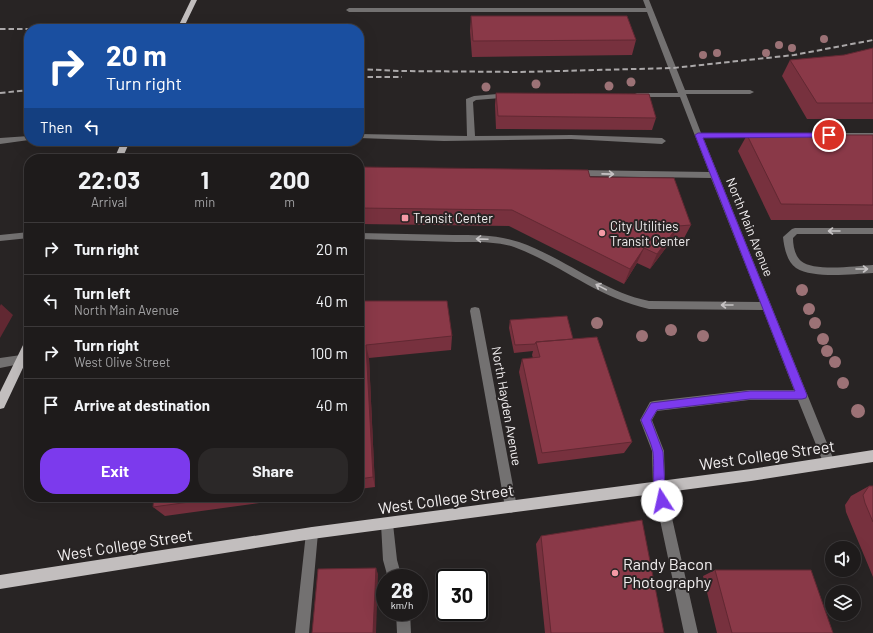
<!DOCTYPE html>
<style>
:root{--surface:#1e1b1b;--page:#2b2828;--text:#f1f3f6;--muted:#a1a1a3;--line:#3c393a;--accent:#7c3aed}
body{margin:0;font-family:Barlow,sans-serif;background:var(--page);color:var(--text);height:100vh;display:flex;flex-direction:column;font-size:15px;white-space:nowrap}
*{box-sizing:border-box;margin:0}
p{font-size:13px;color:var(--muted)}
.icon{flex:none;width:22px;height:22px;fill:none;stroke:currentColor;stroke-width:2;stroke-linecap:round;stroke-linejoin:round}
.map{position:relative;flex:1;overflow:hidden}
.side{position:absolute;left:24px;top:154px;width:340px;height:348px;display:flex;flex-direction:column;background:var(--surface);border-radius:16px;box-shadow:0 4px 16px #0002,0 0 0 1px var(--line)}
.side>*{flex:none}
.guide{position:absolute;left:24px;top:24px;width:340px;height:122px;border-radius:16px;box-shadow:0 4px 16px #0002,0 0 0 1px var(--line);background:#1a4fa0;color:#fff;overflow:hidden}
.fabs{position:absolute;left:825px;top:541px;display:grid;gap:8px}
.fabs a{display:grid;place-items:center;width:36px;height:36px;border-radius:50%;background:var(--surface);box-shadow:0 4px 16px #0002,0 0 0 1px var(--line);font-size:20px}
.speed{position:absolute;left:376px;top:569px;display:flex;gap:8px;font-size:20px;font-weight:700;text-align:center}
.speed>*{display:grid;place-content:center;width:52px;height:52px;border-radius:50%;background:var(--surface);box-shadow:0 4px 16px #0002,0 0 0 1px var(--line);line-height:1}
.speed small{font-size:10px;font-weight:400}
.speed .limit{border:2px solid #111;border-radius:6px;background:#fff;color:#111}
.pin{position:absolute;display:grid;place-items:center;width:34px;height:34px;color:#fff;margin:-17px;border:2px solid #fff;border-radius:50%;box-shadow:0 1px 4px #0007}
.me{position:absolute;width:44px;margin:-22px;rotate:350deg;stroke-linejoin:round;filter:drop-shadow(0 0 3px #0008)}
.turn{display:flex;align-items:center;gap:14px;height:84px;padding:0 16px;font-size:18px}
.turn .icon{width:52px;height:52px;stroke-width:2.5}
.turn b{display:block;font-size:28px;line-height:34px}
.then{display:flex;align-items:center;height:38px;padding:0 16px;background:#0003;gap:8px;font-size:15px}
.eta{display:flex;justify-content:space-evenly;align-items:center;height:68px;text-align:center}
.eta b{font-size:24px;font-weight:700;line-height:28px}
.primary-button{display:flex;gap:8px;margin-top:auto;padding:8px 16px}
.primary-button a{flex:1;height:46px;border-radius:16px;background:var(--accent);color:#fff;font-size:16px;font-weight:700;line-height:46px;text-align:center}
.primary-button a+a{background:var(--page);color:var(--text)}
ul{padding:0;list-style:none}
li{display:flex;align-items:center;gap:12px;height:52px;padding:0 16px;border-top:1px solid var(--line)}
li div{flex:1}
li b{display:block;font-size:15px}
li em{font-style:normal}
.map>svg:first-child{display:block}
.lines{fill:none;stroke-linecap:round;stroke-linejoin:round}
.minor{fill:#737171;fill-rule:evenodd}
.major{fill:#c2bebe;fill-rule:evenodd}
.rail{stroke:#aba8a9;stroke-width:2;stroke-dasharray:5.5 3;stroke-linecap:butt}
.tree{fill:#9c7276}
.wall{fill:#77313e}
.shaded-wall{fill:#612832}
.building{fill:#8a3948;stroke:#612832}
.oneway{stroke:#c6c3c4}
.route{fill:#7c3aed;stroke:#51269a}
.poi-dot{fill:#f49aa6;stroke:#282424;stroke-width:1.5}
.labels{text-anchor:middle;stroke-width:4;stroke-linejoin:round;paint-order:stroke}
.poi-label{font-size:13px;fill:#f2eff0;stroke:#282424;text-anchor:start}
.street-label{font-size:13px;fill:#f2eff0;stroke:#282424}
.near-street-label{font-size:16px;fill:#f2eff0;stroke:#282424}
.near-poi-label{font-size:16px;fill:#f2eff0;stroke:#282424;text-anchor:start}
</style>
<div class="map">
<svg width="873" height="633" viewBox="0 0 873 633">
<rect width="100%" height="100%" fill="#282424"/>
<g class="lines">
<path class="minor" d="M643,0H649L685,90H750L754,92L750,94H686L701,133H759L763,135L759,137H703L835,463L833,467L829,469L825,467L798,400H749L657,411L652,420L664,451L665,487L698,633H684L653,487L652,451L640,420L650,402L654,401L749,390H794L763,310L649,309C596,297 562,265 514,247C496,241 475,242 456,242C424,241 391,240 359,239V233C390,234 422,234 453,235C476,235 498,235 519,242C565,258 601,291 649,301L760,302L711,178L576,176L572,173L576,170L709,172L680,97H637L633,95L637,93H678L647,12H349L346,10L349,8H646Z
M509,93L513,95L512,97L476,100L473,102L475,136L571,135L662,138L666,141L662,144L571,139L444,141L359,138V134L467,136L466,99L474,96Z
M832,133H873V137H832Z
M29,136V140L0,144V138Z
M795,228H873V234H797L793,238C793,246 795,256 801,261C814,272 856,266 873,265V273C852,274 814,279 796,268C787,262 784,247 783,237L792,229Z
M29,232V238L0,241V235Z
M475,307L479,308L480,311L517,507L515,511L511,513L507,511L505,507L470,311L471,308Z
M21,355L25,357L26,360L25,363L0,368V358Z
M387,518L391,520L393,524L397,560L402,578H388L383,560L381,524L383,520Z
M312,527L316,529L318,533L309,633H295L306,533L308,529Z
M396,612H410L411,633H397Z"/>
<path class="major" d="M191,0H197L183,29H177Z
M122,141H130L122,159H114Z
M29,340V355L4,408L0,409V392L25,341Z
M873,450V462L751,481L312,539L0,589V575L312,527L751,469Z"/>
<path class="rail" d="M0,29H29
M359,69L399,71L521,72L673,68L794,55L873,40
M359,77H402
M0,93L29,90"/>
</g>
<g class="tree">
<circle cx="824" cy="39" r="4"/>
<circle cx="779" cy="45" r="4"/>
<circle cx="792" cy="48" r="4"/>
<circle cx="717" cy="53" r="4"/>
<circle cx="766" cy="53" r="4"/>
<circle cx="703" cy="55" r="4"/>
<circle cx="631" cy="82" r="4.5"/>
<circle cx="536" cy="84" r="4.5"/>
<circle cx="609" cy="86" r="4.5"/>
<circle cx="486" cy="87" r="4.5"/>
<circle cx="802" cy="290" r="6"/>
<circle cx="809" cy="309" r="6"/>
<circle cx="597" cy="323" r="6"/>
<circle cx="815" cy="323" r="6"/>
<circle cx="671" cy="330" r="6"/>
<circle cx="642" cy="336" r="6"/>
<circle cx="703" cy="336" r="6"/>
<circle cx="823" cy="339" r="6"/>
<circle cx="827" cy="351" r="6"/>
<circle cx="835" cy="362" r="6"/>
<circle cx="843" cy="383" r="6"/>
<circle cx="858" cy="411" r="7"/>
</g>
<path class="wall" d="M471,16L636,40L632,55L472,57L470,31Z
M873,48V119H807L782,76L790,60L844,55Z
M496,93L656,118L652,130L496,129L495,105Z
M747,135H873V220H771L738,151Z
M359,167L590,177L691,225L683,240L671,241L650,269L637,263L624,284L509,226L359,224Z
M359,301L452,336L451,350L369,358L375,487L359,489Z
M510,320L573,339L632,442L624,453L538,464L519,372L522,359L533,358L532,355L533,351L514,353L509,328Z
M869,486H873V577L846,512L845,505L851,496Z
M154,497H303L165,516L153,507Z
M541,536L664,633H545L536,544Z
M715,570L833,633H717L703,576Z"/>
<path class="shaded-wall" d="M678,226L671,241L650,269L657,254Z
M644,248L637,263L624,284L630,269Z
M1,304L13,315L0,338V306Z
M366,345L369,358L375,487L373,477Z
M376,568L378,574L376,633H373Z"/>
<path class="building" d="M471,16H627L636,40L473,41Z
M873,48V103H817L790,60L844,55Z
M496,93L649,94L656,118L498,116Z
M747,135H873V205L781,204Z
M359,167L588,170L590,177L674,178L691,225L678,226L657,254L644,248L630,269L512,210L359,208Z
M359,301H447L452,336L366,345L373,477L359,479Z
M567,316L573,339L536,342L535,344L515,345L510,320Z
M597,337L632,442L542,453L522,359L540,357L536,342Z
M869,486H873V522L865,503L863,495Z
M154,497H226L153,507Z
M642,520L664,633H551L541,536Z
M376,568L373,633H312L318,569Z
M715,570H811L833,633H732Z"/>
<defs><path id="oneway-shaft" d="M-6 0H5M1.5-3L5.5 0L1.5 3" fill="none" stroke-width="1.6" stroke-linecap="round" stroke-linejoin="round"/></defs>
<g class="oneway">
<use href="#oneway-shaft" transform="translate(608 174) rotate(1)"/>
<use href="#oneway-shaft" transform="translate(834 231) rotate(-180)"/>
<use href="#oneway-shaft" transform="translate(482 239) rotate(-178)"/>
<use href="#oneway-shaft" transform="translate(862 269)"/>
<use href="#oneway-shaft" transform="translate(601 287) rotate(-152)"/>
<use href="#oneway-shaft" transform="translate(727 305) rotate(-180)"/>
</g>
<path class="route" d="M698,133H829L832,135L829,137L703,138L807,395L806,398L802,399H750L657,410L651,420L663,452L665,487L668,501L666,505L662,507L658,505C651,488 655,470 653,452C651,442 645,430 641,420L651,403L750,391H795L695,135Z"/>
<g class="poi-dot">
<rect x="401" y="214" width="8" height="8" rx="2"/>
<circle cx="602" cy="233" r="4"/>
<circle cx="615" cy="573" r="4"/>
</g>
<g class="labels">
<g class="poi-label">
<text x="413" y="223">Transit Center</text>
<text x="610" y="231">City Utilities<tspan x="610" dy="15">Transit Center</tspan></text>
</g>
<g class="street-label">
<text transform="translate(750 227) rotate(68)" y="5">North Main Avenue</text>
<text transform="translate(507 406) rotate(80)" y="5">North Hayden Avenue</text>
</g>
<g class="near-street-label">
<text transform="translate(767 455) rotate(-8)" y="6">West College Street</text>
<text transform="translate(446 499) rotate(-8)" y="6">West College Street</text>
<text transform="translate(125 545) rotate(-9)" y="6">West College Street</text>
</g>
<g class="near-poi-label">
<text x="623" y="570">Randy Bacon<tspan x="623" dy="18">Photography</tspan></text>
</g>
</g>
</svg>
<div class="fabs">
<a><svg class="icon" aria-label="sound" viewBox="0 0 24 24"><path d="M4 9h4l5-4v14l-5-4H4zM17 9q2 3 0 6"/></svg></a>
<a><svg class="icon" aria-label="layers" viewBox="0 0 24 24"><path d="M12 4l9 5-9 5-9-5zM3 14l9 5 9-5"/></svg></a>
</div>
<div class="speed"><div>28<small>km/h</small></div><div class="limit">30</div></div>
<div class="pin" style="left:829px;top:135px;background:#d93025"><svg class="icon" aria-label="arrive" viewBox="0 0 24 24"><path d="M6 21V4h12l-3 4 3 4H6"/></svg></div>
<svg class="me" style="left:662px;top:501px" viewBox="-20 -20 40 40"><circle r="19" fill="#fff"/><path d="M0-13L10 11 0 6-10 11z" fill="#7c3aed"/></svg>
<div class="guide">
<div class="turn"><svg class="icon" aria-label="right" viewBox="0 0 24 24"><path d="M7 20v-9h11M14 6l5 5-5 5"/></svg><div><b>20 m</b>Turn right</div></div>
<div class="then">Then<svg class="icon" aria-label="left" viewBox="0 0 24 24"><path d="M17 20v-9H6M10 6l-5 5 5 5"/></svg></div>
</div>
<section class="side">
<div class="eta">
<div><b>22:03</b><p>Arrival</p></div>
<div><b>1</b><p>min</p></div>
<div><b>200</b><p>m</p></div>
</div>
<ul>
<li><svg class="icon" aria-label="right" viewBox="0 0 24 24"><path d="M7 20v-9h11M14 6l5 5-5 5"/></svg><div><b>Turn right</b></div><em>20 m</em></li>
<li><svg class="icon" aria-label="left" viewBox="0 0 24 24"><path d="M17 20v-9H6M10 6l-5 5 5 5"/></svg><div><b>Turn left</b><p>North Main Avenue</p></div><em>40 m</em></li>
<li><svg class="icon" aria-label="right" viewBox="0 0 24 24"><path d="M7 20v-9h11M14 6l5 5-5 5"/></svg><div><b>Turn right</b><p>West Olive Street</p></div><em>100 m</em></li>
<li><svg class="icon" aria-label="arrive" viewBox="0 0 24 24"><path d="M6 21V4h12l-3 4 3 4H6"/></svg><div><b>Arrive at destination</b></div><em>40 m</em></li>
</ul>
<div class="primary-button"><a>Exit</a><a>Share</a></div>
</section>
</div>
